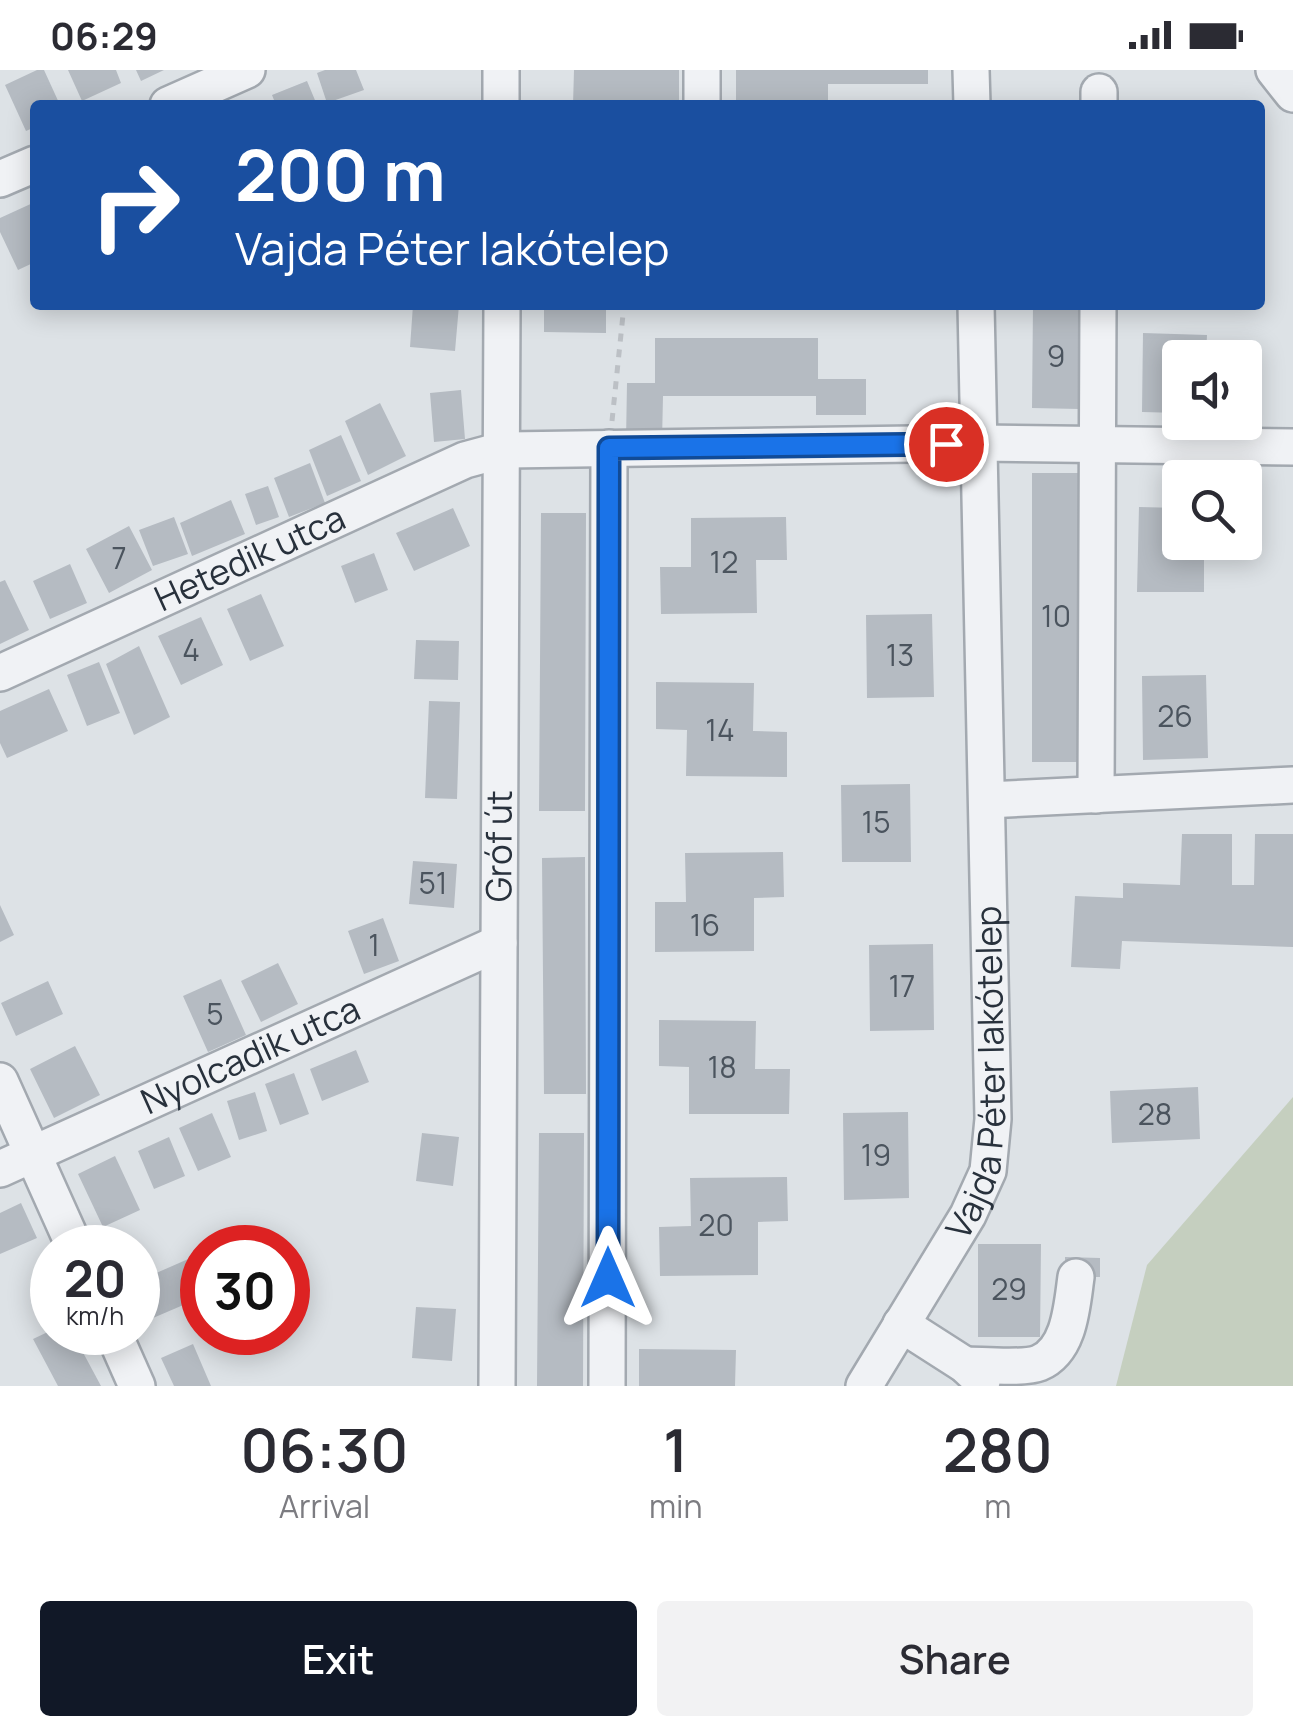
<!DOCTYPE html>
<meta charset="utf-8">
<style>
:root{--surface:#fff;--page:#f2f2f3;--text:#2b2b33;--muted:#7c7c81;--accent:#111827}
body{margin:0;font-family:Manrope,sans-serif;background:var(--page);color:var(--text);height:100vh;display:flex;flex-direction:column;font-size:38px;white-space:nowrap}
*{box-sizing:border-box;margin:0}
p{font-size:32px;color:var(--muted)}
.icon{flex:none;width:55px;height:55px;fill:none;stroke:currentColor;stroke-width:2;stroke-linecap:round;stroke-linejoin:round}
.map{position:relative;height:1316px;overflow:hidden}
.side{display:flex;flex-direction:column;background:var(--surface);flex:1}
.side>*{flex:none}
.banner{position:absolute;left:30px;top:30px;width:1235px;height:210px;border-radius:10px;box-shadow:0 5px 25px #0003;background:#1a4fa0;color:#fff;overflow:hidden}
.buttons{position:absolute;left:1162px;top:270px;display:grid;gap:20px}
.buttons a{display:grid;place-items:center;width:100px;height:100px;border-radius:10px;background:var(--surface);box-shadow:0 5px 25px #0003;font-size:50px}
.speed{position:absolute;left:30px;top:1155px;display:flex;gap:20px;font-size:50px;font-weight:700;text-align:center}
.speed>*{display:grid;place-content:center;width:130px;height:130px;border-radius:50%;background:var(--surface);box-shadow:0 5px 25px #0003;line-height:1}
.speed small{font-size:25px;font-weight:400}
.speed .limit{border:15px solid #d22;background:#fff;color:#111}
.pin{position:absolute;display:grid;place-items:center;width:85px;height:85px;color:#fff;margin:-42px;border:5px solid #fff;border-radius:50%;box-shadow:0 2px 10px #0007}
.me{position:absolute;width:110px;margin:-55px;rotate:0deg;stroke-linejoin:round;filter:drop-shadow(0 0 8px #0008)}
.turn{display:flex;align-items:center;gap:35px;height:210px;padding:0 40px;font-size:45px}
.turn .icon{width:130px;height:130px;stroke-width:2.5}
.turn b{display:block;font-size:70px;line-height:85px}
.eta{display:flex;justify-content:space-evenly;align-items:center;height:170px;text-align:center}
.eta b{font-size:60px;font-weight:600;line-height:70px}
.primary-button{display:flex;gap:20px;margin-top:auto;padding:20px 40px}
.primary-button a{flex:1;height:115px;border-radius:10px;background:var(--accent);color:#fff;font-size:40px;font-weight:600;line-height:115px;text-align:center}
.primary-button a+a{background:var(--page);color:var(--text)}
.status{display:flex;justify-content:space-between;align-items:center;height:70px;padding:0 50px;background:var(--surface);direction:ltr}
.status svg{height:28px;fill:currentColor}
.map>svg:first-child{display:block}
.green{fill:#c5cfbf}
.building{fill:#b5bbc2}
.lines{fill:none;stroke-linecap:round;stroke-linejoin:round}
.minor-casing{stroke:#a3a9b0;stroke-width:40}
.path{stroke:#bcc0c5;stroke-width:5;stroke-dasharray:8 8;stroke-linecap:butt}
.minor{stroke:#f0f2f5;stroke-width:35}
.route-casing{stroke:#114b97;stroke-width:25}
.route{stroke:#1a73e8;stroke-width:18}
.labels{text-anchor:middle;stroke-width:9;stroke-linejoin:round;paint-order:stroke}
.number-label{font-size:30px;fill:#4b545e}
.street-label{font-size:35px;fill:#28313c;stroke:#edf0f4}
</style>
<div class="status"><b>06:29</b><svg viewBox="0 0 49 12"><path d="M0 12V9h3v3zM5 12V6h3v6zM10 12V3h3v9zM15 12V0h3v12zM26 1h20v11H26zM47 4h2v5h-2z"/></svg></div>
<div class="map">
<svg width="1293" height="1316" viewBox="0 0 1293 1316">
<rect width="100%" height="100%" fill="#dde2e6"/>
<path class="green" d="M1293,1027V1316H1116L1147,1195Z"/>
<path class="building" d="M37,0H44L60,35H35V57L26,61L5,15Z
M68,0H116L121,13L82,31Z
M136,0H164L141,11Z
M325,0H356L364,20L327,33L317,3Z
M574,0H679V35H573Z
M736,0H928V14H828V30H736Z
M307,11L317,35H276L272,25Z
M35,132V192L18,200L0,162V148Z
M413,235H459L455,281L410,277Z
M544,235H606V263L544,262Z
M1033,235H1080L1079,339L1032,338Z
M1143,263L1207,265L1206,288H1180V343L1142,342Z
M655,268H818V309H866V345H816V326H663L662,371H626L627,313H655Z
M461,320L465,369L434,372L430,323Z
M380,333L406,386L368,405L345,351Z
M341,365L361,411L327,426L309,380Z
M310,393L325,433L289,447L274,408Z
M1032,403H1079L1080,692H1032Z
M268,416L279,447L256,455L245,424Z
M231,430L245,464L192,486L180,453Z
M1139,437L1180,438V472H1204V522H1137Z
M453,438L470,476L414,501L396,463Z
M541,443H586L585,741H539Z
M174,447L188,484L153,496L139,460Z
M786,447L787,490H756L757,543L661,544L660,497H691V448Z
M129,456L152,500L109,523L86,479Z
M374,483L388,520L355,533L341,496Z
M70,494L87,533L50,549L33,511Z
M5,510L29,560L0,574V512Z
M261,524L284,576L250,591L227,539Z
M932,544L934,627L867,628L866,545Z
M201,547L223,595L181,615L158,566Z
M416,570L459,571L458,610L414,609Z
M139,576L170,647L134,665L106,594Z
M99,592L120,643L87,656L67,605Z
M1206,605L1208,688L1143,690L1142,606Z
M656,612L754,613L753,661L787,662V707L686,706L687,660L656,659Z
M49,619L68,661L7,688L0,673V641Z
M429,631L460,632L457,729L425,728Z
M910,714L911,792H842L841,715Z
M1182,764H1232V815H1254L1255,764H1293V877L1122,871L1120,899L1071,897L1075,826L1123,828V813L1180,815Z
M783,782L784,827L754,828V881L655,882V832H686L685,783Z
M585,787L586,1024H544L542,788Z
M413,791L457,794L454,838L409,834Z
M0,835L14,865L0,872Z
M383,848L399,891L364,904L348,861Z
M933,874L934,960L870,961L869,875Z
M278,893L298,934L261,952L241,911Z
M221,909L246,965L208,982L183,926Z
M48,911L63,944L16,966L1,933Z
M659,950L756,951L755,999H790L789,1044H689V997L659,996Z
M75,976L100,1025L54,1048L30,999Z
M356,980L369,1012L322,1031L310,999Z
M294,1003L309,1044L280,1055L265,1014Z
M1198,1017L1200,1069L1112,1073L1110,1021Z
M255,1022L267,1061L239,1070L227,1031Z
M908,1042L909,1128L844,1130L843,1043Z
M212,1043L231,1087L198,1101L179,1058Z
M422,1063L459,1067L453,1116L416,1111Z
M539,1063H584L583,1316H537Z
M169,1067L185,1106L154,1119L138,1081Z
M115,1086L140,1140L103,1157L78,1104Z
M787,1107L788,1151L758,1152V1205L660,1206L659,1157L691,1156L690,1108Z
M21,1133L37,1168L0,1184V1143Z
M978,1174H1041L1040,1267H978Z
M202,1183V1227L153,1248L138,1211Z
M1065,1187L1100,1188V1207H1065Z
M416,1237L456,1239L452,1291L412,1288Z
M52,1260V1262H72L101,1316H58L33,1269Z
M193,1274L211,1316H174L161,1288Z
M639,1279L736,1280L735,1316H639Z"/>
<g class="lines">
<defs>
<g id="minor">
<path d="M501,0V35"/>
<path d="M702,0V35"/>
<path d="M971,0L972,35"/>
<path d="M1274,0L1293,24"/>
<path d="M168,35L247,0"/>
<path d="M1099,35V22"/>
<path d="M0,109L35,94"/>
<path id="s1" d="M0,603L465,390L502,380L979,373L1293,377"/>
<path d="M1096,725L1098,235"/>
<path d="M987,730L1293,715"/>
<path d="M0,1011L75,1178"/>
<path id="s2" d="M0,1099L499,873"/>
<path d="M901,1254L965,1295L982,1311"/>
<path d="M113,1262L137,1316"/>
<path d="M965,1295C982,1295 1024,1299 1039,1293C1070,1280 1072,1235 1076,1207"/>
<path id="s3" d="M497,1316L502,235"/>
<path d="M607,1316L609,378"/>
<path id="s4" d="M864,1316L968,1145L988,1101L993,1049L976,235"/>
</g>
</defs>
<use href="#minor" class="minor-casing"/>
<path class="path" d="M612,351L624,235"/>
<use href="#minor" class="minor"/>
</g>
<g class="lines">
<defs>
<path id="route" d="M608,1208L609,378L946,374"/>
</defs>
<use href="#route" class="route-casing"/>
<use href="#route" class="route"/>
</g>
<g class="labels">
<g class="number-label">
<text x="1056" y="297">9</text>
<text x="119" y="499">7</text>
<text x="724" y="503">12</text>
<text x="1056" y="557">10</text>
<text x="191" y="591">4</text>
<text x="900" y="596">13</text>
<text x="1175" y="657">26</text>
<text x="720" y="671">14</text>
<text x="876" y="763">15</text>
<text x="433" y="824">51</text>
<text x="705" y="866">16</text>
<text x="374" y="886">1</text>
<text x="902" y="927">17</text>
<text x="215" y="955">5</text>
<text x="722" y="1008">18</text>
<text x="1155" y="1055">28</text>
<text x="876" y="1096">19</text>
<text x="716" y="1166">20</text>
<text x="1009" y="1230">29</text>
</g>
<g class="street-label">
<text dy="12" stroke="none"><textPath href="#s1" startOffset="275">Hetedik utca</textPath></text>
<text dy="12" stroke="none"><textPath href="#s3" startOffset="540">Gróf út</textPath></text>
<text dy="12" stroke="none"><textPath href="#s2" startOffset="275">Nyolcadik utca</textPath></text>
<text dy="12" stroke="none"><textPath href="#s4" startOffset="345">Vajda Péter lakótelep</textPath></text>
</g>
</g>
</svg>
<div class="buttons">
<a><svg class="icon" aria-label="sound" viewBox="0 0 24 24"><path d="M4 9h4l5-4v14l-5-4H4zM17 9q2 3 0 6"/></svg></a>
<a><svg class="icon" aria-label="search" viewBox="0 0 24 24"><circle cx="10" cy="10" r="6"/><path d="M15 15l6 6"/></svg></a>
</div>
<div class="speed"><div>20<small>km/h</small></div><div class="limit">30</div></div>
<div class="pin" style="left:946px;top:374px;background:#d93025"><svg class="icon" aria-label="arrive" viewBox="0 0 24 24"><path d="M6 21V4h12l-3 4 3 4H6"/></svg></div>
<svg class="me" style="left:608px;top:1208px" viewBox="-20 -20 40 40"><path d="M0-17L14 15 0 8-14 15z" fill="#1a73e8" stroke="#fff" stroke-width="4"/></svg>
<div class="banner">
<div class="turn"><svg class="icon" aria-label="right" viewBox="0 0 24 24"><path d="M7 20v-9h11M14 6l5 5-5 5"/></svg><div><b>200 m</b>Vajda Péter lakótelep</div></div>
</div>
</div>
<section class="side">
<div class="eta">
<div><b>06:30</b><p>Arrival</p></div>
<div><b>1</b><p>min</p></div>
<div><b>280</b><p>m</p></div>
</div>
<div class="primary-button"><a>Exit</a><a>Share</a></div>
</section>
